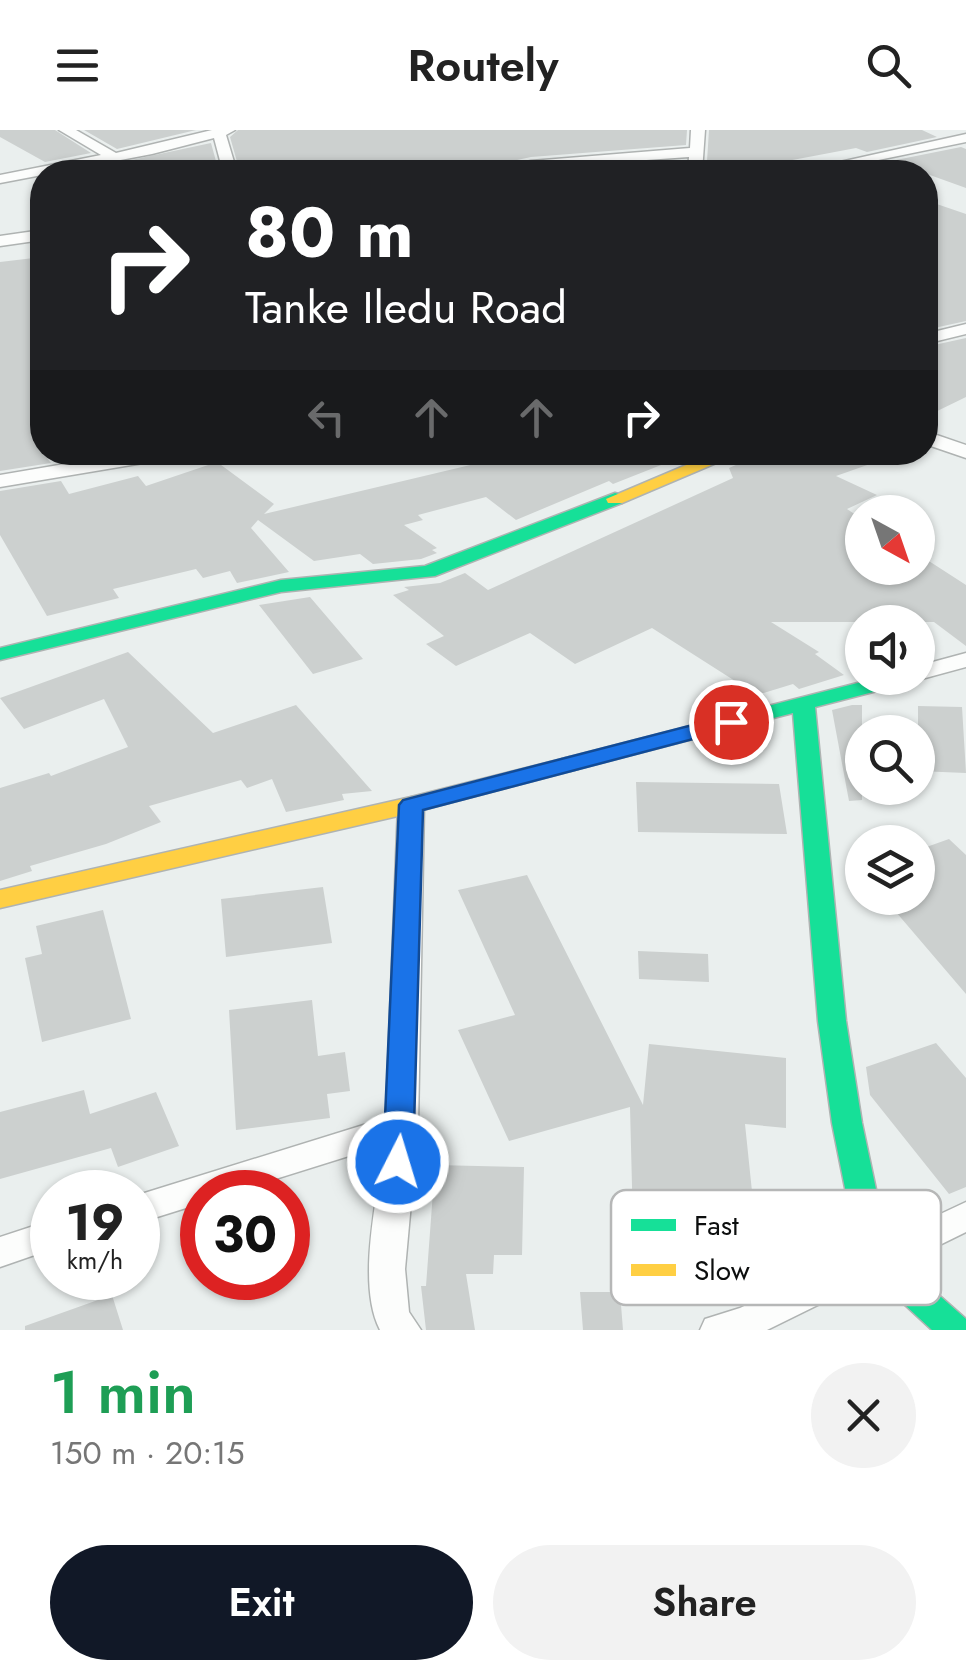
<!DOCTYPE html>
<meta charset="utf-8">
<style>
:root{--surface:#fff;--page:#f2f2f2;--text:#222;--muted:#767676;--accent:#111827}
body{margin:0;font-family:Jost,sans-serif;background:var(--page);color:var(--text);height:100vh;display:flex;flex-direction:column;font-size:38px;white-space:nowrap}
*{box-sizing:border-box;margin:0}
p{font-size:32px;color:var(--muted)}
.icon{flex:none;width:55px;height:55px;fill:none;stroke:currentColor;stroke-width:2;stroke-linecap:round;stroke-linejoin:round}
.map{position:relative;height:1200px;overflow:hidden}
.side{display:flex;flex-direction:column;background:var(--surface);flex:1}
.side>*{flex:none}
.top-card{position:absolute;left:30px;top:30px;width:908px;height:305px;border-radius:40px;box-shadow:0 2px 8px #0004;background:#202124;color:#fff;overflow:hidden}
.needle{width:65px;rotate:140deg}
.buttons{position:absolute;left:845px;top:365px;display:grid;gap:20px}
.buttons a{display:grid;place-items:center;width:90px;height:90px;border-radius:50%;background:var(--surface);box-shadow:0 2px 8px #0004;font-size:50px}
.speed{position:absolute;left:30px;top:1040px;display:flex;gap:20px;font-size:50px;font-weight:700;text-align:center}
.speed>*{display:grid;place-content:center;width:130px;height:130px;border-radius:50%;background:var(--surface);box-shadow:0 2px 8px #0004;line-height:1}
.speed small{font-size:25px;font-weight:400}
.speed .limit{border:15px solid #d22;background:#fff;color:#111}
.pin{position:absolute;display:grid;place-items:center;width:85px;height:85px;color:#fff;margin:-42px;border:5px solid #fff;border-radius:50%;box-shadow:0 2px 10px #0007}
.me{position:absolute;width:110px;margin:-55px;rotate:5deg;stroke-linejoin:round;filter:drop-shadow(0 0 8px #0008)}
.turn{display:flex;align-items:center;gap:35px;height:210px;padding:0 50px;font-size:45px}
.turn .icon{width:130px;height:130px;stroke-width:2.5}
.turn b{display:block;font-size:70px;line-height:85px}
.lanes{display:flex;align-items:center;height:95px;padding:0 50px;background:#0003;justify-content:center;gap:50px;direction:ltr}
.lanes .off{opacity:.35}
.round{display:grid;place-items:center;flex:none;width:105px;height:105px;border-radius:52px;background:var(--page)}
.head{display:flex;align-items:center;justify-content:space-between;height:170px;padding:0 50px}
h1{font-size:60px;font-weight:600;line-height:75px;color:#1e9e55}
.cta{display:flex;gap:20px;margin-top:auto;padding:20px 50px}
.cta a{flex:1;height:115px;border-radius:60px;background:var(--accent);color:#fff;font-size:40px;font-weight:600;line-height:115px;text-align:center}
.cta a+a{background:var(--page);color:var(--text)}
header{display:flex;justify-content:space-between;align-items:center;height:130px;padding:0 50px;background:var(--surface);font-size:45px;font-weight:600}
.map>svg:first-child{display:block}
.building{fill:#ccd0cf}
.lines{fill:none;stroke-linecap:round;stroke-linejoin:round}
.street-casing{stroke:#afb3b2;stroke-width:3}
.fast-casing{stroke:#afb3b2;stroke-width:3}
.slow-casing{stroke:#afb3b2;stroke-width:3}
.street{fill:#fcfdfc;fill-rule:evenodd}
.fast{fill:#16e098;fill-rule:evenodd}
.slow{fill:#ffcf43;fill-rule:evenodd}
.route{fill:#1a73e8;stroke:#114b97;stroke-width:2.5}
.key{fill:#fff;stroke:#b6b7b7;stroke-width:2.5}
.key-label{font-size:28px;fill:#0c0e0e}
</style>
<header><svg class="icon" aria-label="menu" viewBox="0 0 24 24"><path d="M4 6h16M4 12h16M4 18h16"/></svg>Routely<svg class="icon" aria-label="search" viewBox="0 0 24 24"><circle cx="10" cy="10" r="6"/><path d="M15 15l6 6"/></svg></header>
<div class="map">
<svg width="966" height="1200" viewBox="0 0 966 1200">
<rect width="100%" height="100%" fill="#eaefee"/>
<path class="building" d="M0,0H55L91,23L45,32L0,7Z
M84,0H196L117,19Z
M238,0H687L686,15L531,27L463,42H240L230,7Z
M709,0H922L937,7L867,22L856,18L755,37L760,42H716L707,31Z
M211,13L219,42H197L196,31L150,42H75Z
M961,17L966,19V58L891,31Z
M642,34L649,42H522Z
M925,70L966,84V191L925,200Z
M42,127V322L51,333L0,341V132Z
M966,208V267L925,287V217Z
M468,322H694L613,354L609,351L516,390L486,367L418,385L423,390L404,395L437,418L432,420L437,423L421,429L373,434L360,424L314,431L258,390L251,398L289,442L237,453L230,441L203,448L196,439L113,459L119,468L47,486L0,405V361L61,351L69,364L138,346L146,356L217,332L274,374L264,384L483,332Z
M751,322H889L890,327L836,346L877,365L847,379L862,389V438H918V424L966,455V516L934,492H771L819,522L815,524L844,545L799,559L793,554L757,565L652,498L575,534L530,503L456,536L426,514L444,506L393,465L409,460L404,457L440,453L465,443L488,460L733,348L729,338L745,331Z
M310,467L363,529L313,544L259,475Z
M128,522L213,603L296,575L372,661L342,664L344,670L286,682L272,649L247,658L241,650L149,676L161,692L106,714L30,736L32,741L0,751V658L49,643L51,646L128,617L104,569L24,599L0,568Z
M852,575H862V670L849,671L832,580Z
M918,576L962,577L966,643L918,641Z
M636,652L779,654L787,704L638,702Z
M949,709L966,725V864L884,768H918V720Z
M527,745L643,975L649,914L786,928V998L745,994L756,1100L633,1096L630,977L509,1011L458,900L515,885L458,760Z
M323,757L332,813L226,827L221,769Z
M103,780L131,889L42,912L25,828L42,824L36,796Z
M638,821L708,824L709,852L639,849Z
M312,870L318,926L345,922L350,961L327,964L330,988L236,1000L229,880Z
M936,913L966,948V1057L949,1064L870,965L866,937Z
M84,960L90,984L156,962L179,1016L118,1037L111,1018L0,1049V982Z
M435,1035L524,1037L522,1125H494L493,1144H466L475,1200H426L421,1156H426Z
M580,1162H620L623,1200H583Z
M112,1165L123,1200H25V1196Z"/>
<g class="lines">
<defs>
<path id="street" d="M59,0H76L116,23L212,0H235L226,5L237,42H223L214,8L152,24L0,53V45L101,25Z
M691,0H705L702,42H688L689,27L475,42L531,31L690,18Z
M966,4V12L820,42H795Z
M42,100V110L0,116V106Z
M966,194V204L925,214V204Z
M925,301L966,315V328L925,314Z
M135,322H182L173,328L0,357V345Z
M966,523V537L918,550L909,548H918V536Z
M411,667L424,675L418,996L405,1139L409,1182L421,1200H380C356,1154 378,1065 384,1015L234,1062H202V1073L138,1093V1065L386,988L398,675Z
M966,1072V1102L767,1200H700L705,1189L740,1178Z
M52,1090V1119L0,1137V1107Z"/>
<path id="fast" d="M615,363L622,365V373L435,446L281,462L0,530V518L281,450L425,436Z
M877,548H911L908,553L815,577L846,891L862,993L889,1121L966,1189V1200H932L864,1137L859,1128L832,993L818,891L793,583L570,641L558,634L562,629Z"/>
<path id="slow" d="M717,322H742L622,373H608L606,369Z
M570,627L582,634L578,639L411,683L0,778V760L411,667Z"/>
</defs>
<use href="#street" class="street-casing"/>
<use href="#fast" class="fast-casing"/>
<use href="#slow" class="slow-casing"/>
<use href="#street" class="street"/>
<use href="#fast" class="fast"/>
<use href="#slow" class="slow"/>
</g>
<path class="route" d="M731,585L742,592L739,597L423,680L413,1032L409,1040L398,1044L388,1040L383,1032L399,675L403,670Z"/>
<rect x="611" y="1060" width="330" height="115" rx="15" class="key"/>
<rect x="631" y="1089" width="45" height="12" fill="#16e098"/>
<rect x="631" y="1134" width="45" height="12" fill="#ffcf43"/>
<g class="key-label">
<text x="694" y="1105">Fast</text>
<text x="694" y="1150">Slow</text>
</g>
</svg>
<div class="buttons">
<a><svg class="needle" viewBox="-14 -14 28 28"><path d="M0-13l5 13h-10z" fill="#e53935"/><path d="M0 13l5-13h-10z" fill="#767676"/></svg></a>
<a><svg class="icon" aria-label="sound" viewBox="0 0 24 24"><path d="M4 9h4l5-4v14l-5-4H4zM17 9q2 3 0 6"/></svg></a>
<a><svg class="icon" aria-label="search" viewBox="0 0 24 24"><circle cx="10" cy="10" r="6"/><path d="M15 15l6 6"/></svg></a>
<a><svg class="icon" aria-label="layers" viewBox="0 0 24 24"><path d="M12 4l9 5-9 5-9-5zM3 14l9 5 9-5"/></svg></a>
</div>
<div class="speed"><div>19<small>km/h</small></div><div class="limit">30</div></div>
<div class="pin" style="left:731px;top:592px;background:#d93025"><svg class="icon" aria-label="arrive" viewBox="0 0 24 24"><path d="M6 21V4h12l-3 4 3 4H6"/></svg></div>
<svg class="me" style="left:398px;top:1032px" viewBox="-20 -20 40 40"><circle r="17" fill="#1a73e8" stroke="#fff" stroke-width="3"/><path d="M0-11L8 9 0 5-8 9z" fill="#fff"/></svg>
<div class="top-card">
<div class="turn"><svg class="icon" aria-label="right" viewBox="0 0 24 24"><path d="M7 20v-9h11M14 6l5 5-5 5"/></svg><div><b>80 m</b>Tanke Iledu Road</div></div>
<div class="lanes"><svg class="icon off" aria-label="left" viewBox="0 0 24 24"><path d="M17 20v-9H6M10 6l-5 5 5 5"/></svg><svg class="icon off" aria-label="ahead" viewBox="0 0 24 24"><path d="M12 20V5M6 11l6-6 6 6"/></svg><svg class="icon off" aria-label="ahead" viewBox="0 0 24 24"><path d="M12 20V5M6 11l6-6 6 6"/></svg><svg class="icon" aria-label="right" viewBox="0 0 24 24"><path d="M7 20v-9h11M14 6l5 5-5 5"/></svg></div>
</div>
</div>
<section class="side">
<div class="head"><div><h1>1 min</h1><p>150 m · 20:15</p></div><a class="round"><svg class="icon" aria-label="close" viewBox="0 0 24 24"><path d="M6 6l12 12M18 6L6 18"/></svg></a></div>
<div class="cta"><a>Exit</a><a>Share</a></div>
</section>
